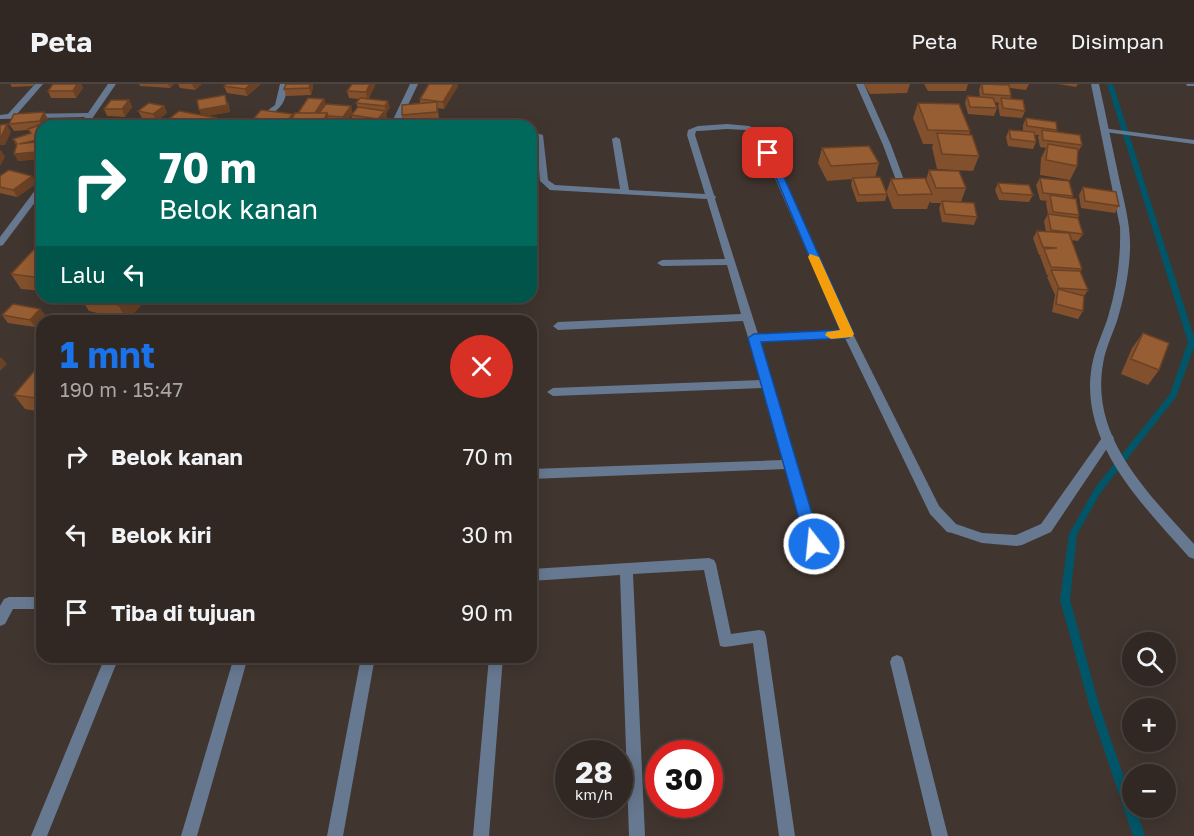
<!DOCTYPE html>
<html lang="id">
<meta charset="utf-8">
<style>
:root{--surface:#312823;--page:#3d3430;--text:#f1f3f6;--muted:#a8a6a6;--line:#4c4441;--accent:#1a73e8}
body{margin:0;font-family:"Golos Text",sans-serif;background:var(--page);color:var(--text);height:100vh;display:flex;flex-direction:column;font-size:22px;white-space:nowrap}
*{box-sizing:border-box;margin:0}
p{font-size:20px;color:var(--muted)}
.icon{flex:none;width:33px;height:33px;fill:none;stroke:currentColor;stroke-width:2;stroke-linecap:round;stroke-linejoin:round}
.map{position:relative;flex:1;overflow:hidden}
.side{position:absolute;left:36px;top:231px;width:501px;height:348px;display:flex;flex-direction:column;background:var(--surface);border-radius:18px;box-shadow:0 3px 15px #0003,0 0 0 2px var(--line)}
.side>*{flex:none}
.guide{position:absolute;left:36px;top:36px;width:501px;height:183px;border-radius:18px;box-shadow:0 3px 15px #0003,0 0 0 2px var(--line);background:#00695c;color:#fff;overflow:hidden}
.controls{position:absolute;left:1122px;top:548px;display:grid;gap:12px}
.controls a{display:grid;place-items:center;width:54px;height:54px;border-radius:50%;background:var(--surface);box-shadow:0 3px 15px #0003,0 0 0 2px var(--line);font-size:30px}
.speed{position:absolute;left:555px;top:656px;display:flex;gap:12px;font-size:30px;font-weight:700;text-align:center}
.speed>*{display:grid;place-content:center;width:78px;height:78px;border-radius:50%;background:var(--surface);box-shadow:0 3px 15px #0003,0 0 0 2px var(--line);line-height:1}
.speed small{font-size:15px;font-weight:400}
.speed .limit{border:9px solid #d22;background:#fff;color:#111}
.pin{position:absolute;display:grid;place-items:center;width:51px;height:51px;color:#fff;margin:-26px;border-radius:12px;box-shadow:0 3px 9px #0006}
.me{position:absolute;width:66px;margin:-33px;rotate:344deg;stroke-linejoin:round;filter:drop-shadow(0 0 4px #0008)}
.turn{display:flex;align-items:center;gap:21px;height:126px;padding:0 24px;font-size:27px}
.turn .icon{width:78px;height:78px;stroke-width:2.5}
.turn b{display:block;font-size:42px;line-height:51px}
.then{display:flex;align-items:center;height:57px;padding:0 24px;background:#0003;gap:12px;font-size:22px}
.round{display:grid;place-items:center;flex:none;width:63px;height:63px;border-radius:32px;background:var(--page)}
.head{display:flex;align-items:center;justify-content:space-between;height:102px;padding:0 24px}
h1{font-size:36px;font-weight:700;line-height:45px;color:var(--accent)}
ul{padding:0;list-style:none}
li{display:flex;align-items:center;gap:18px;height:78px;padding:0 24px}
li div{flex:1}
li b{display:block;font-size:22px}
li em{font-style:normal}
header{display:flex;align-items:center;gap:36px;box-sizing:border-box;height:84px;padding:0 30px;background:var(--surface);border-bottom:2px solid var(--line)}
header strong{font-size:28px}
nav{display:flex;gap:33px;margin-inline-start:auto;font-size:21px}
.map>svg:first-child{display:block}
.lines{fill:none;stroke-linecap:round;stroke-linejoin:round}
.stream{fill:#005668;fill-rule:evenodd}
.minor{fill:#677991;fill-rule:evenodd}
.tertiary{fill:#677991;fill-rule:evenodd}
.wall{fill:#82502c;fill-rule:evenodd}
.shaded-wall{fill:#6a4124}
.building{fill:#975d33;stroke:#6a4124;stroke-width:1.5}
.route{fill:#1a73e8;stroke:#114b97;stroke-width:1.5}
.slow{fill:#f59e0b}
</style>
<header>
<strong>Peta</strong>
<nav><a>Peta</a><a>Rute</a><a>Disimpan</a></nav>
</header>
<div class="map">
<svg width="1194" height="752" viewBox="0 0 1194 752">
<rect width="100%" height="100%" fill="#41352f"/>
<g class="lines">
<path class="stream" d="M1107,0H1113L1194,253V263L1176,313L1101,408L1077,450L1070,516L1100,624L1132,717V723H1135L1145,752H1133L1090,624L1060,516L1069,450L1095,404L1170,310L1188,258Z"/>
<path class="minor" d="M35,0H43L17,30L88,29L108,0H116L87,42H79L85,33L0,35V31L8,30Z
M280,0H288C285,21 281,24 264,35C257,40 256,42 247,42L275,21Z
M410,0H418L398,42H390Z
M856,0H864L891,61L908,107L907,109H901L900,107L883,61Z
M1186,0H1194V2H1187Z
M727,40L749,42L763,49L853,250L939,422L956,440L982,449L1016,451L1041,440L1104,351H1112L1114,354L1112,357L1051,448L1022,461L1017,462L982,459L952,449L947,448L930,430L845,254L760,257L820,460L819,464L814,465L809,464L808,460L786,385L531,395V385L783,376L763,304L553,312L547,308L553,304L761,296L743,237L558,246L553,242L558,238L741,230L727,181L662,182L657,179L662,176L725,175L707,115L550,106L540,97L536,49L543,51L548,96L555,101L620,105L612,55L616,53L620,55L629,106L705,110L687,51L688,46L698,42ZM727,45L746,46L756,50L841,247L758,250L715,115L716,113L714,111L695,51L696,47H699Z
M1102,44L1194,56V60L1105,48L1101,46Z
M42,100V109L3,161L0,162V153L39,101Z
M709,474L714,476L716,480L731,550L759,546L764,547L766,552L795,752H779L753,559L725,563L720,562L704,486L633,490L645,752H629L620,491L531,497V485Z
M9,513H42V525H13L5,540L0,542V522L4,515Z
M897,571L902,573L904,578L948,752H932L890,578L892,573Z
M105,573H119L47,752H31Z
M234,573H248L197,752H181Z
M361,573H375L343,752H327Z
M489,573H503L489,752H473Z"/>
<path class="tertiary" d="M1091,0H1099C1106,31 1112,62 1119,94C1124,118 1131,141 1130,166C1129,190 1124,214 1117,237C1112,251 1105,266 1103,280C1090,354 1149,410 1194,460V475L1189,473C1142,420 1078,358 1092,281C1095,264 1103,249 1108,233C1117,203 1121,174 1120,143Z"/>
</g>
<path class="wall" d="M10,0H34L33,2L12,3Z
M53,0H81L83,4L76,14H51L48,7Z
M139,0H174L170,4L140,2Z
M178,0H202L195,6L180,4Z
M261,0L247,12L227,9L224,2Z
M286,0H313V3L311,11L286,12L284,5Z
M454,0H457L458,2L444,25L438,24L439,35L403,38L402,31L420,19V15Z
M864,0H910L907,9L870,10Z
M924,0H968L966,7H928Z
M981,0H1029L1026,6L1010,4L1011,12L1010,15L1025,27L1022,34L1000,32L998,21L999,19L995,18L997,24L994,32L968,30L965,19L967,12L980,13L979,6Z
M1058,0H1078L1076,3Z
M375,2L368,15L390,24L386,29L387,35L381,42L370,41V42H339L341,40L329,39L330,42H251L255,38L254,34L294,32L324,15L325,21L351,22L352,30L358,24L356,19L359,15L349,14L347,7ZM351,31L353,38H346Z
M129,16L132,23L125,33L107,32L104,25Z
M228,18L230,28L207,32L219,41L218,42H177L174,41L170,34L201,31Z
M918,19L970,47L969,51L979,72L973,87L937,85L932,63L933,60H923L913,34Z
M164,22L167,29L156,37L142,34L138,27Z
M44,28L48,35L46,39L42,42V63L38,64L40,75L18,77L16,61L13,55L30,49L28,46L14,47L9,40Z
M1026,34L1057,46L1056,48L1082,61L1078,68L1077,82L1070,96L1040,91L1041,74L1046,64L1040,63L1038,53L1039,51H1035L1036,58L1033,65L1008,62L1006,53L1009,46L1023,47V41Z
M822,64L879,79L875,94L886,109L891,95L926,96L929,86L966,104L961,118L977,133L974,141L942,138L939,124L941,119H931L930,117L927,125H893L887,110L885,117L857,118L851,101L852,95L827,97L818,79Z
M0,92L37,99L17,113L0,109Z
M1040,94L1073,112L1072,114L1079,131L1078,134L1083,150L1078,157L1071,156L1082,185L1080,188L1088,206L1084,212L1083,227L1078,235L1052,228L1055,211L1047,193L1049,191H1047L1040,172L1041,171H1039L1033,154L1037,147L1046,148L1044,137L1048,130L1046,119L1047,117L1040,116L1036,101Z
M998,99L1033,111L1029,118L999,116L995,106Z
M1083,103L1119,122L1115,129L1081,124L1079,111Z
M42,162V207L21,205L11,190Z
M80,213H149L127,236L89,227Z
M40,225L46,232L35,243L8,239L2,231Z
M1143,249L1159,286L1148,301L1121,290L1132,264Z
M42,287V328L25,325L14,311Z"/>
<path class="shaded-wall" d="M77,0H81L83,4L76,14L73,7Z
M168,0H174L170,4Z
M192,0H202L195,6Z
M251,0H261L247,12L245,5Z
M310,0H313V3L311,11L309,4Z
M370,0H375V2L367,15L366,8Z
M454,0H457L458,2L444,25L443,18Z
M225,11L230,28L202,33L199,26Z
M324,15L326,23L320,31L313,33Z
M129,16L132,23L125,33L122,25Z
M388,17L390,24L386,29L385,22Z
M164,22L167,29L156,37L153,30Z
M351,22L352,30L344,41L343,33Z
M385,27L387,35L380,42L378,35Z
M44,28L48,35L45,42H42L40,37Z
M327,29L330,42H321Z
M293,30L295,38L291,42H287L286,38Z
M217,34L219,41L208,42V41Z
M7,40L11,48L5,61H0V53Z
M42,55V63L38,64L40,75L18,77L14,70L19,60Z
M1,66L5,73L0,82V67Z
M32,92L37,99L17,113L13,106Z
M42,183V205L34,193Z
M126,213H149L127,236L118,221Z
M40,225L46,232L35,243L30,236Z
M1,273L7,280L0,287V274Z"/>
<path class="building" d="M53,0H77L73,7H48Z
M227,0H251L245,5L224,2Z
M286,0H310L309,4L284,5Z
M352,0H370L366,8L347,7Z
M429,0H454L443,18L420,15Z
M982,0L1009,1L1011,12L983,10Z
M225,11L227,21L199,26L197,16Z
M967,12L993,14L997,24L970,23Z
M308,14L324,15L315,29H298Z
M360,14L388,17L385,22L356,19Z
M1001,14L1023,16L1025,27L1003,24Z
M111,16H129L122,25H104Z
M437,18V28L402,31V21Z
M149,19L164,22L153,30L138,27Z
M918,19L959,20L970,47L928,46Z
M326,20L351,22L343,33L328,32L327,29H319Z
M358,23L385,27L378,35L351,31Z
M261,26L293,30L286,38L254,34Z
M179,27L217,34L208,41L170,34Z
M44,28L40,37L9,40L14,30Z
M295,29H327L321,42H288Z
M1026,34L1056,38L1057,46L1027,42Z
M52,37L56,42H42V55L19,60L35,58L36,68L14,70L17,60L13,55L31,49L28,45Z
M255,38L274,40L273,42H251Z
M342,38L369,39L368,42H339Z
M392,38L427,41V42H390Z
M434,38L459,40L458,42H432Z
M7,40L1,53H0V41Z
M1009,46L1034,48L1036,58L1011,55Z
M1042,46L1080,51L1082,61L1043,56Z
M937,49L972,51L979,72L942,70Z
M1048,60L1078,65L1077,82L1046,76Z
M869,62L879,79L831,82L822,64Z
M9,86L32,92L13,106L0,103V92Z
M929,86L959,87L966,104H936Z
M880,93L887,110L859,111L853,94Z
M925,94L932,110L898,111L891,95Z
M1040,94L1069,97L1073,112L1043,109Z
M998,99L1029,101L1033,111L1002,109Z
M1083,103L1116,108L1119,122L1085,117Z
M1050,111L1076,115L1079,131L1053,128Z
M942,117L974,119L977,133L945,130Z
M1048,130L1078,134L1083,150L1051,146Z
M1037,147L1069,149L1082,185L1051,183L1044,165L1057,164L1043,163Z
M38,161L42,162V183L34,193L11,190Z
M1051,186L1080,187L1088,206L1059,204Z
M1058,205L1084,212L1083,227L1056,220Z
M83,213H126L118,221Z
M13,220L40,225L30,236L2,231Z
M1143,249L1169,259L1159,286L1131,275Z
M35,286L42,287V315L14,311Z"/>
<path class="route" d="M765,67L773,69L854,250L848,254L761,258L821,460L814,467L806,460L748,254L754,250L840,246Z"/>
<path class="slow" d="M810,170L819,173L854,250L852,253L831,255L825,251L827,248L840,246L808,173Z"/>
</svg>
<div class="controls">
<a><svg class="icon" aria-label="search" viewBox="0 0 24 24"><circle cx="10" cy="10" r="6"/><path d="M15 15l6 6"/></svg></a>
<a>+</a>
<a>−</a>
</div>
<div class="speed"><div>28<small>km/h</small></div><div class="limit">30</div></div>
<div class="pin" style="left:768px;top:69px;background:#d93025"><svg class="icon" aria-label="arrive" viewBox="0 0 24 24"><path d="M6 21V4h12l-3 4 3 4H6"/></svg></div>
<svg class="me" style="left:814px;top:460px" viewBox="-20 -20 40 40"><circle r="17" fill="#1a73e8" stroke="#fff" stroke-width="3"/><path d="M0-11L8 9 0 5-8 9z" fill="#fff"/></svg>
<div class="guide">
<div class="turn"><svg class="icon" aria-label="right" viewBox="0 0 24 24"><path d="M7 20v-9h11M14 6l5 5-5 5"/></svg><div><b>70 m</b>Belok kanan</div></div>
<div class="then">Lalu<svg class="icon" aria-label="left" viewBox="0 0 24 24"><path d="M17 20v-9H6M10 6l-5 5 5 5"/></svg></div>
</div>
<section class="side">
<div class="head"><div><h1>1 mnt</h1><p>190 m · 15:47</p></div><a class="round" style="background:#d93025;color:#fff"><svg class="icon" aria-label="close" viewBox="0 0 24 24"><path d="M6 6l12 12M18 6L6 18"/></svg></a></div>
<ul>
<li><svg class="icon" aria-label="right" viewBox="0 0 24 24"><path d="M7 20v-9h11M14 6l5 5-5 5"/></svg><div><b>Belok kanan</b></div><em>70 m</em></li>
<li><svg class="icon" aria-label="left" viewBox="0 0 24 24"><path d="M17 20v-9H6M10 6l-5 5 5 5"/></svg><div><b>Belok kiri</b></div><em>30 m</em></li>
<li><svg class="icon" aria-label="arrive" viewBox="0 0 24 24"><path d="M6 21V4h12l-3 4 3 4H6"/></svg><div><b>Tiba di tujuan</b></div><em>90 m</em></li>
</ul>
</section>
</div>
